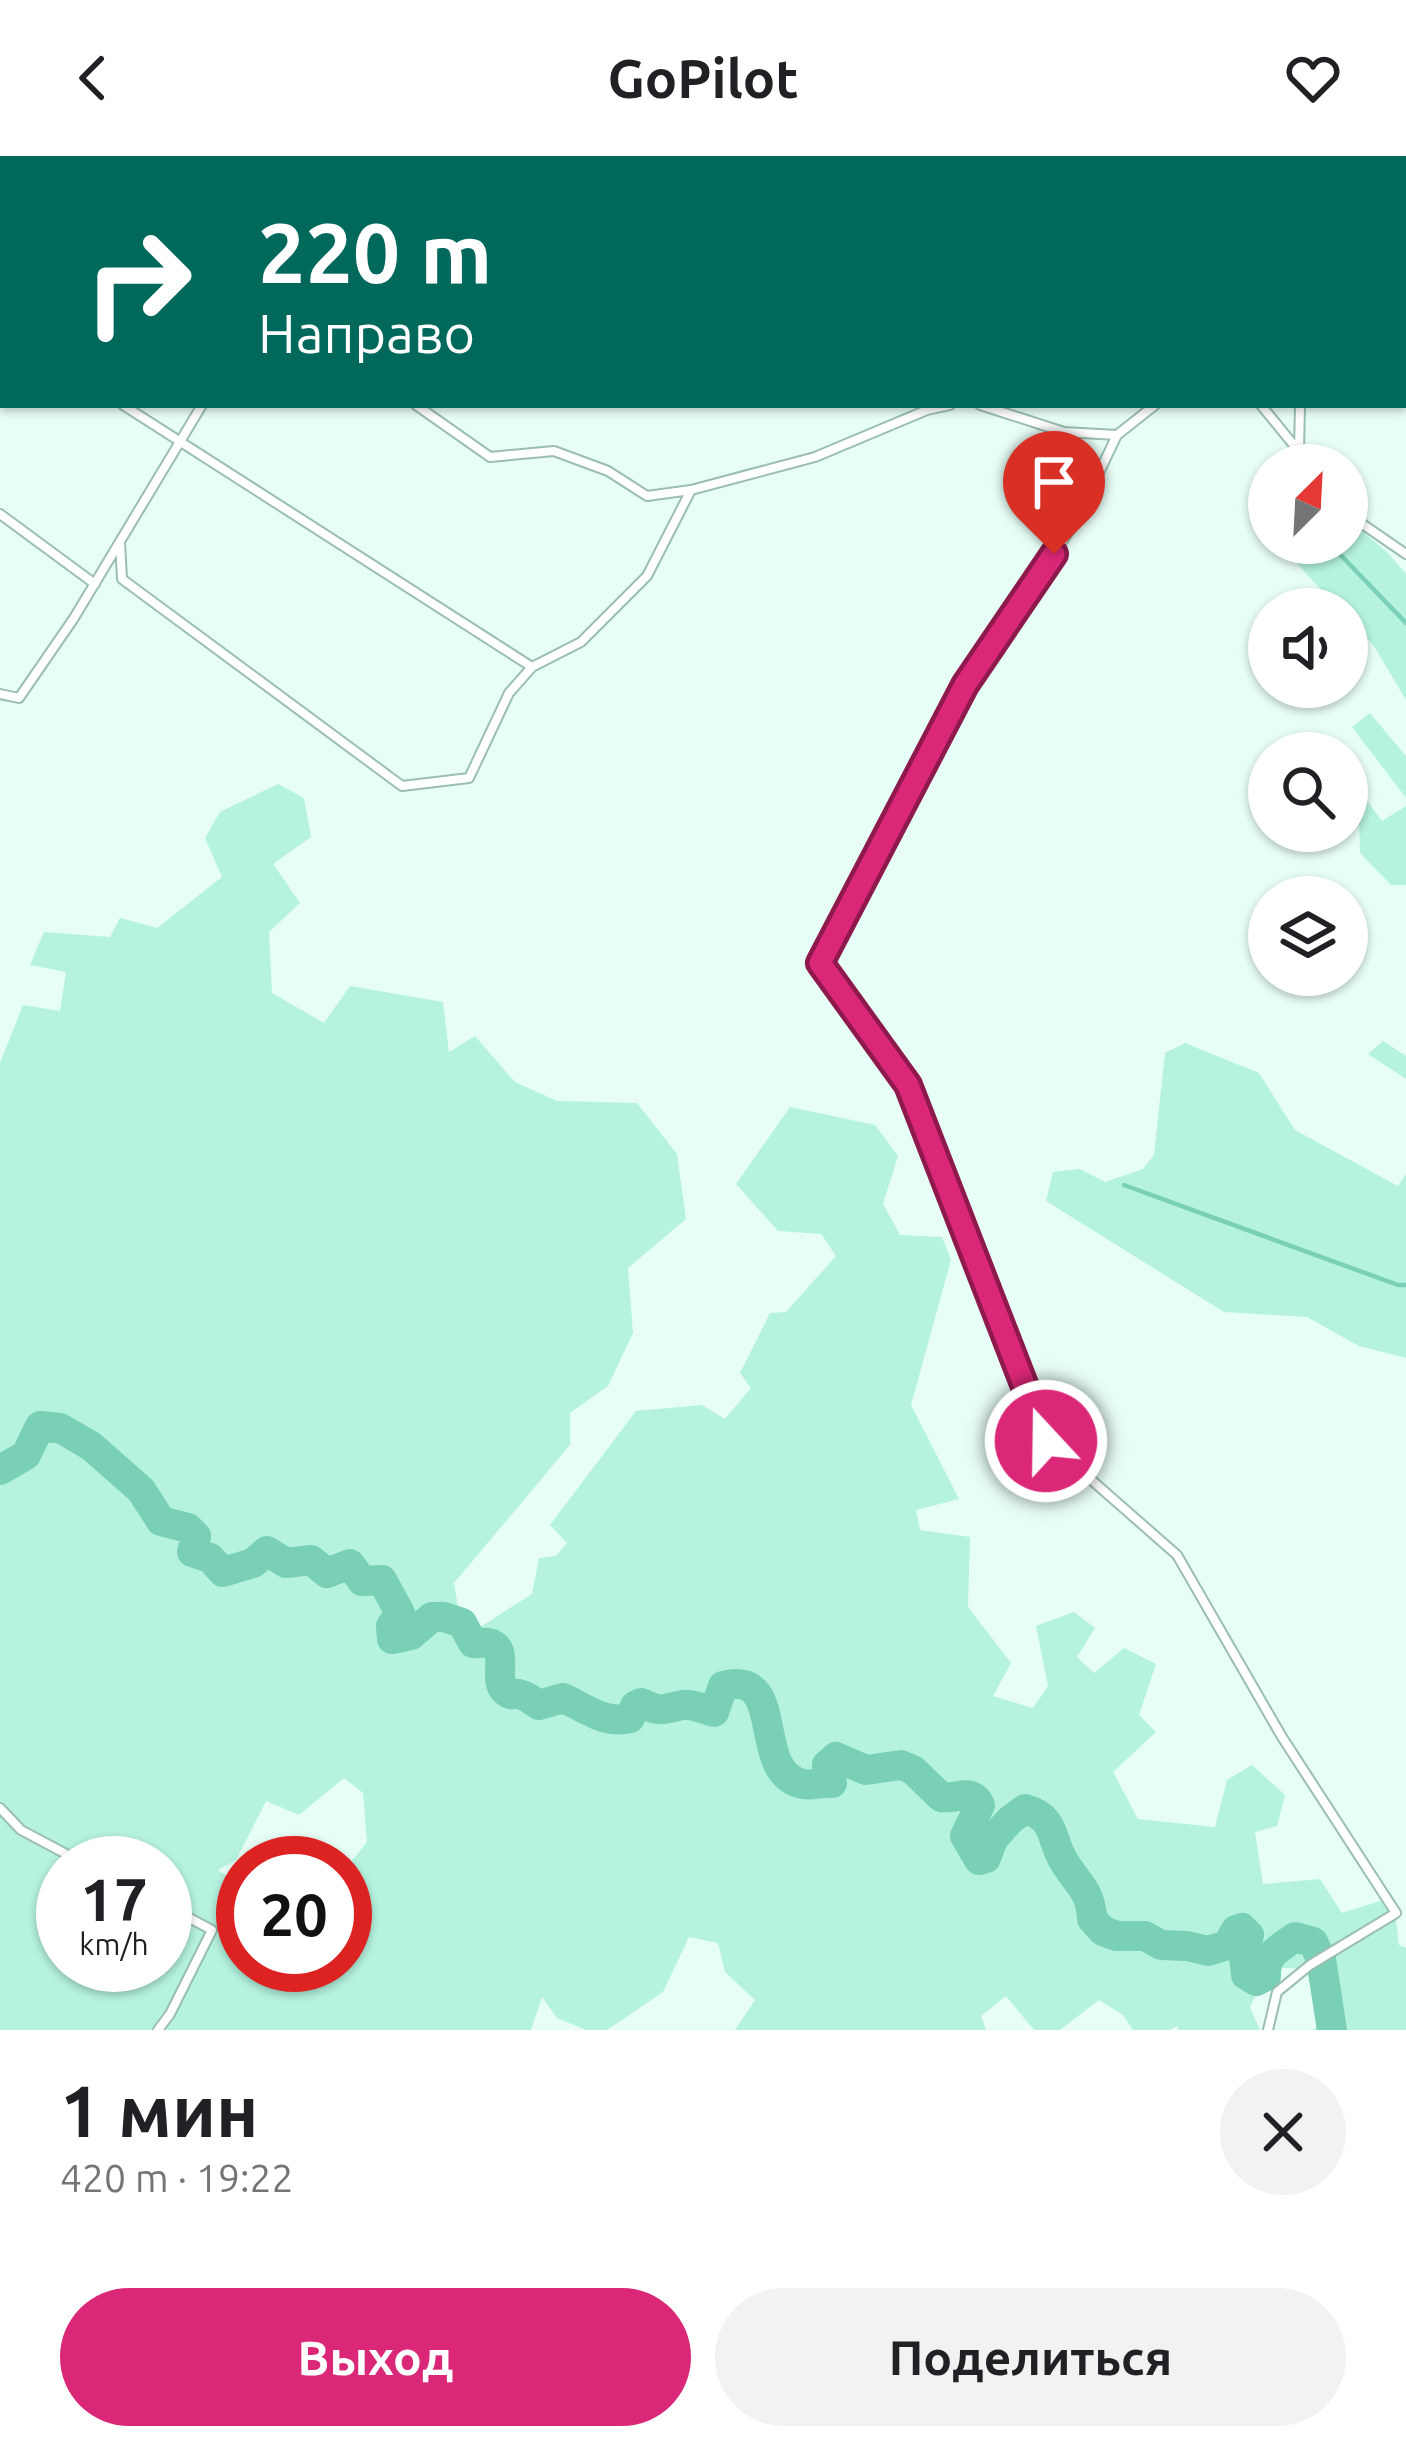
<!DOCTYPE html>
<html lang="ru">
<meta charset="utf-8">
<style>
:root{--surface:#fff;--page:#f2f2f2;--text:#202124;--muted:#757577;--accent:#db2777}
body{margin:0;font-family:Ubuntu,sans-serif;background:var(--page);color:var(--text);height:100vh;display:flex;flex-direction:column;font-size:45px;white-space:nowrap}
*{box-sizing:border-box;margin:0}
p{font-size:39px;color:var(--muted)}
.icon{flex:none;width:66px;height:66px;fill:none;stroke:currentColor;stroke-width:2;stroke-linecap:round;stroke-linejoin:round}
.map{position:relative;height:1874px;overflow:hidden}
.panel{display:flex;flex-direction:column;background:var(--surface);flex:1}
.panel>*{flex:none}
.banner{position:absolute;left:0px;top:0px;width:1407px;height:252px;box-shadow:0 3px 9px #0004;background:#00695c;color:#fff;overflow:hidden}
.needle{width:78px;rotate:24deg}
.tools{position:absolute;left:1248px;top:288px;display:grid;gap:24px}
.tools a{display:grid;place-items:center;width:120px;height:120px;border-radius:50%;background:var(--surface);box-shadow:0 3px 9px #0004;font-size:60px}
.speed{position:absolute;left:36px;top:1680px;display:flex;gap:24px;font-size:60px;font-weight:700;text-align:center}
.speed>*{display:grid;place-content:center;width:156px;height:156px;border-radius:50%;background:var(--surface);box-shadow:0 3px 9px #0004;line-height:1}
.speed small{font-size:30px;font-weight:400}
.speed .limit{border:18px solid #d22;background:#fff;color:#111}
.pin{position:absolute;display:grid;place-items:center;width:102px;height:102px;color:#fff;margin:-123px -51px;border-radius:50% 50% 50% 0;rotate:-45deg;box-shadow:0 0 12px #0007}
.pin .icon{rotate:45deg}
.me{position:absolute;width:132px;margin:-66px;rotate:339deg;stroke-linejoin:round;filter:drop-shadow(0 0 9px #0008)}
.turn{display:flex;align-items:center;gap:42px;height:252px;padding:0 60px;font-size:54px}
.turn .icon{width:156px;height:156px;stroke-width:2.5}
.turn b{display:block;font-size:84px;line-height:102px}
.round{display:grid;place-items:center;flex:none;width:126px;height:126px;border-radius:63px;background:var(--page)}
.head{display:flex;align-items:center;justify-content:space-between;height:204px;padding:0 60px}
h1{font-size:72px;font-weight:600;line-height:90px}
.action{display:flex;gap:24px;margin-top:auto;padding:24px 60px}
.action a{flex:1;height:138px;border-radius:72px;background:var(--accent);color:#fff;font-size:48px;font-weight:600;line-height:138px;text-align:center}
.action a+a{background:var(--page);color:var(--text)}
header{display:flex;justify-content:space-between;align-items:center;height:156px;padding:0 60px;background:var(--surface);font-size:54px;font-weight:600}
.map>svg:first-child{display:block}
.green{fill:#b5f3df;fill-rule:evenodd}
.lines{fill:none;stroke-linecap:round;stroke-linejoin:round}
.stream{stroke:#79d0b6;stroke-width:4.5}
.river{stroke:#79d0b6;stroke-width:30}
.lane-casing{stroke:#9abeb2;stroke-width:12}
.lane{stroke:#fff;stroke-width:8}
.route-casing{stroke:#8e194d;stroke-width:30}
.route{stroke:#db2777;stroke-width:21}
</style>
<header><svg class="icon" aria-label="back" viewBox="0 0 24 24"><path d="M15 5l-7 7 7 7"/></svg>GoPilot<svg class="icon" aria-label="heart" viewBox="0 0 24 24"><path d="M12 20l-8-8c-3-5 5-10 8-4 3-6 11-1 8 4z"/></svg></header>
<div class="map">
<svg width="1406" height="1874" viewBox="0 0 1406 1874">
<rect width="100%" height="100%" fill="#e7fef6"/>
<path class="green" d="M0,0H119L117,3H3V108H0Z
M1347,362L1389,398L1406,418V544L1374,490L1347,461V453H1339L1279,388L1347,387Z
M1370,557L1406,600V642L1352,571Z
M278,628L304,642L311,681L273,708L300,747L269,776L272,837L324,867L350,830L443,846L449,896L475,880L515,926L557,945L637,947L677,998L686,1063L628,1112L633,1177L608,1230L570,1257V1289L454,1427L463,1482L532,1438L539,1402L556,1400L567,1387L550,1369L636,1255L702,1249L725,1263L751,1232L740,1217L770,1157L786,1156L836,1100L821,1078L778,1075L736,1028L790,951L875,969L898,1000L883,1048L900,1079L942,1081L951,1104L911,1249L959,1343L916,1354L920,1374L970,1381L968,1451L1011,1507L993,1540L1033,1552L1048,1530L1036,1470L1074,1456L1095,1472L1077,1501L1094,1517L1124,1492L1156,1508L1139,1559L1156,1576L1113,1616L1138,1663L1215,1671L1227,1624L1252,1609L1285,1639L1277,1670L1255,1676L1263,1728L1320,1723L1342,1757L1393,1741L1399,1789L1406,1792V1874H1313L1341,1851L1317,1814L1270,1811L1250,1851L1260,1874H1179L1177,1870L1170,1874H1133L1123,1859L1099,1844L1060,1874H1034L1006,1840L981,1860L986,1874H735L755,1844L725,1816L718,1787L689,1781L663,1836L607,1874H586L557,1862L542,1841L531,1874H0V907L23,849L60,855L66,816L30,809L44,776L110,781L120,762L157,772L222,721L205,682L220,656ZM344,1622L363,1637L367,1686L347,1711L345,1710V1809H243V1731L218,1714L236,1704L266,1645L299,1659ZM63,1707H165V1809H63Z
M1358,633L1382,665L1406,650V729H1391L1360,697L1359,669L1347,666V634Z
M1383,885L1406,900V923L1368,898Z
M1185,887L1259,917L1295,974L1398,1030L1406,1018V1202L1359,1190L1307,1161L1224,1156L1046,1045L1053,1016L1080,1013L1105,1026L1143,1013L1154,999L1165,897Z"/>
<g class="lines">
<path class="stream" d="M20,3L22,0
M0,33L3,29
M1329,387L1406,467
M1124,1029L1398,1129H1406"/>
<path class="river" d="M0,1314L26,1299L40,1270L60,1272L91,1290L141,1334L161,1365L188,1372L196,1380L192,1396L210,1402L223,1416L253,1407L267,1395L286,1407L311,1404L327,1417L350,1408L362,1425L382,1424L400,1457L391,1470L392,1483L411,1479L432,1461H444L462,1467L473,1487C479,1488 486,1485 492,1488C508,1495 494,1523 504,1534C513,1543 511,1535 522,1539C529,1541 533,1546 539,1549L563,1542C584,1551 605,1569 630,1562L635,1550L641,1547C663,1557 661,1553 683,1549C693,1548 704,1553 714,1556L723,1530C789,1513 749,1617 803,1628C811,1630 823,1626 832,1627L827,1609L836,1601L866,1614L901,1609L913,1614L941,1641C956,1644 972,1631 980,1649L965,1680L979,1704L986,1702L993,1683L1010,1664L1025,1653C1056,1662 1050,1681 1063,1704C1077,1728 1091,1734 1092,1763L1103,1775L1117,1780H1145L1161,1789L1187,1790L1208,1795L1227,1789L1236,1774L1242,1772L1249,1779L1244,1801L1246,1819L1256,1825L1266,1820C1265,1798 1279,1793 1295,1781L1313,1786L1321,1803L1332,1874"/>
<defs>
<path id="lane" d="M120,0L121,3
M1127,0L1132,3
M1371,0L1376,3
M1288,3L1290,0
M1404,19L1406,20
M0,113L3,112
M1404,141L1406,142
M0,165L3,168
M123,249L532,511L581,486L647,420L691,334L815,301L927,254L950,249
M416,249L490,301L554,295L608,315L647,340L691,334
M980,249L1064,276L1117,279L1155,249
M1261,249L1310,309
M1117,279L1076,365L965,529L820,807L908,929L1047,1285L1177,1399L1282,1581L1396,1757L1310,1809L1277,1836L1268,1874
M1299,295L1300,249
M1347,352L1358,365L1406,398
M0,358L95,428
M120,386L122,423L402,630L469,622L509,537L532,511
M0,538L19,542L74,462L202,249
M0,1652L21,1674L83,1707
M158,1874L170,1858L212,1774L165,1749"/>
</defs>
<use href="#lane" class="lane-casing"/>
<use href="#lane" class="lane"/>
</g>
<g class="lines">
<defs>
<path id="route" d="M1046,1285L908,929L820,807L965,529L1054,398"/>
</defs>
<use href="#route" class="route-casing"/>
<use href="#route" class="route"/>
</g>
</svg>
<div class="tools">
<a><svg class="needle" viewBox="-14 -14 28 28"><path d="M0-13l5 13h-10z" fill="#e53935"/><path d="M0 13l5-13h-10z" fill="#757577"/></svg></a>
<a><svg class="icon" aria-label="sound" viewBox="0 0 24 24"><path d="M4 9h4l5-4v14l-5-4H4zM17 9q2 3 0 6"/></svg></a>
<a><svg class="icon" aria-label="search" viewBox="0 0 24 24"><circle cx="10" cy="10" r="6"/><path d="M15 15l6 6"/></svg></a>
<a><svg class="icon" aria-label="layers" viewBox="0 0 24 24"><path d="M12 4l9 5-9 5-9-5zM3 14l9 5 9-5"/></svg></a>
</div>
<div class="speed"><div>17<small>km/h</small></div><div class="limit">20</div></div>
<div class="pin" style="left:1054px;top:398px;background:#d93025"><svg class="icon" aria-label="arrive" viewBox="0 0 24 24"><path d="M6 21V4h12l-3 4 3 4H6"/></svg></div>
<svg class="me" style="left:1046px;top:1285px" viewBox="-20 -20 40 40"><circle r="17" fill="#db2777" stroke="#fff" stroke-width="3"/><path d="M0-11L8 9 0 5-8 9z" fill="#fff"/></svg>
<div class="banner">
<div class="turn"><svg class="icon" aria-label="right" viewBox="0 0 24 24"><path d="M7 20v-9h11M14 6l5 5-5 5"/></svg><div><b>220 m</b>Направо</div></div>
</div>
</div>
<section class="panel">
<div class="head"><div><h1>1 мин</h1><p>420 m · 19:22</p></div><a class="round"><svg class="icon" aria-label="close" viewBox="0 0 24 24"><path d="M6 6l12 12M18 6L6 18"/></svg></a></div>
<div class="action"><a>Выход</a><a>Поделиться</a></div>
</section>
